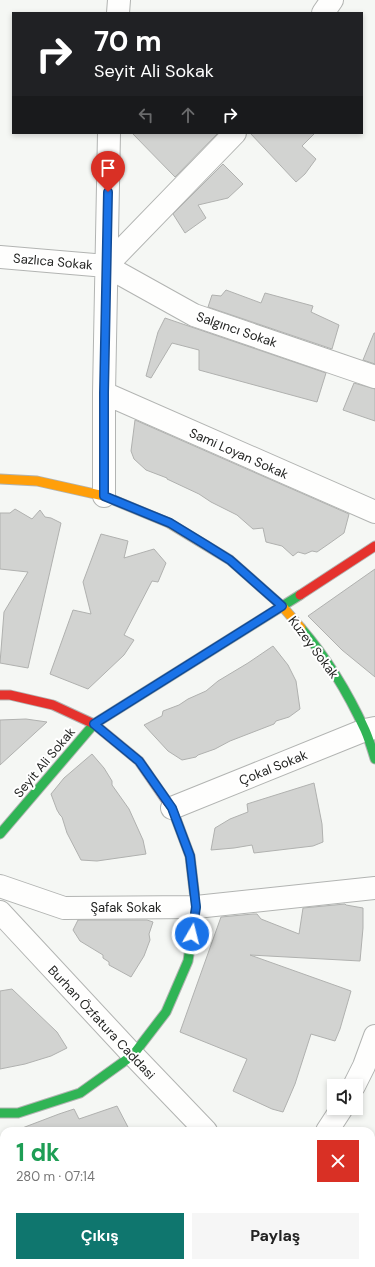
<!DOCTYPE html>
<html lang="tr">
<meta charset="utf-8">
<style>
:root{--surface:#fff;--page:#f6f6f6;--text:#222;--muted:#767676;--accent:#0f766e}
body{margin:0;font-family:"DM Sans",sans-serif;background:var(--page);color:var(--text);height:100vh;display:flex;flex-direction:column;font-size:15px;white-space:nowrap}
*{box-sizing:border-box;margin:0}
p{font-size:13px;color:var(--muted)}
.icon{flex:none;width:22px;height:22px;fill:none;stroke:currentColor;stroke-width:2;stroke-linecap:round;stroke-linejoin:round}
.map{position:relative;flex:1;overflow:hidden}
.panel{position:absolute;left:0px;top:1127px;width:375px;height:140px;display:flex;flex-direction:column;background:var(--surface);border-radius:12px 12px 0 0;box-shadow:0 2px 6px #0003}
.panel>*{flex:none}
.banner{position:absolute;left:12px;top:12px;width:351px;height:122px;border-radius:0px;box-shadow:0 2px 6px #0003;background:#202124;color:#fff;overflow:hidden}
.tools{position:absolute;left:327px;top:1079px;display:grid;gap:8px}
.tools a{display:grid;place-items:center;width:36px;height:36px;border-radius:0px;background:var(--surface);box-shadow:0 2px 6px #0003;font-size:20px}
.pin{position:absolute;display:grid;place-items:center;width:34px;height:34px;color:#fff;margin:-41px -17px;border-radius:50% 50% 50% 0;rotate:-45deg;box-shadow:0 0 4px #0007}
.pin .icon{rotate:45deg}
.me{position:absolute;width:44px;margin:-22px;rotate:8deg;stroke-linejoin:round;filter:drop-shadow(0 0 3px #0008)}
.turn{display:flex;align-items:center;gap:14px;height:84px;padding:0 16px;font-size:18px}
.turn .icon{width:52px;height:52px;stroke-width:2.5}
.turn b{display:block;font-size:28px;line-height:34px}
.lanes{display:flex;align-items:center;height:38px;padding:0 16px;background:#0003;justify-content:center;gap:20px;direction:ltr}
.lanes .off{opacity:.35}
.round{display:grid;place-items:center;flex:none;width:42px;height:42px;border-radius:0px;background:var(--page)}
.summary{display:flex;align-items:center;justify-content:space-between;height:68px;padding:0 16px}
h1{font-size:24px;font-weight:700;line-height:30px;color:#1e9e55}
.primary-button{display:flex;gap:8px;margin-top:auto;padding:8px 16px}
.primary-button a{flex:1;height:46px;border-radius:0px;background:var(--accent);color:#fff;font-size:16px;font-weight:700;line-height:46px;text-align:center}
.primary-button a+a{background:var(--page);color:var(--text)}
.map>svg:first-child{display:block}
.building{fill:#d2d3d1;stroke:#b0b1af}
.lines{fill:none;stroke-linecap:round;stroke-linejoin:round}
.street-casing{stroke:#b2b4b2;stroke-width:24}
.fast-casing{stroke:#b2b4b2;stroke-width:11}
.slow-casing{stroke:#b2b4b2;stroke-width:11}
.jam-casing{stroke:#b2b4b2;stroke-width:11}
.street{stroke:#fefefd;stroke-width:22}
.fast{stroke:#30b455;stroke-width:9}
.slow{stroke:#ff9f0a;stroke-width:9}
.jam{stroke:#e5322d;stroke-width:9}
.route-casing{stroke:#114b97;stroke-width:10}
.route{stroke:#1a73e8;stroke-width:7}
.labels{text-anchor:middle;stroke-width:4;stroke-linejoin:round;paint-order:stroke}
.street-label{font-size:13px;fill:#232422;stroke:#fff}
</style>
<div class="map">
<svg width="375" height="1267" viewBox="0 0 375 1267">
<rect width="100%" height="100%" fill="#f5f7f4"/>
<path class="building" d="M132,133H218L175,177Z
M250,133H315L302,146L316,159L305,174L296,182Z
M223,164L243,184L228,198L198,205L206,218L185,233L173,214Z
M226,290L261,303L265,293L313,306L311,312L339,325L332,349L208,307L212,295L221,296Z
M165,318L326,373L317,402L199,370V350L172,343L151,378L146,376L158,332Z
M374,333H375V364L363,360Z
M354,383L375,389V421L343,410Z
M135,420L349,514L348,518L344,533L330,543L317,552L312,551L305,554L298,552L293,556L282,546L266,542L263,528L253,529L237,515L211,502L199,494L167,479V478L146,470L134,459L131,451Z
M15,509L32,519L40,510L45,517L51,518L61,523L28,668L0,663L4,612L28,572L0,569V513H10Z
M101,534L128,541L124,558L154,549L166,563L158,582L152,581L124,635L134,640L124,655L88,689L50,674L73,610L91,614L83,582Z
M375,569V677L342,650L308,616Z
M273,646L288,665L296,681L300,709L289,717L276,721L274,724L230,741L215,749L198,755L196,757L182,760L168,751L144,725L162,716L163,711L179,705L188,699L206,691L218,681L248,663Z
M26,719L47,722L0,765V720Z
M92,754L104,768L112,781V785L129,809L143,840L146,854L97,861L81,860L67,833L62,817L60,815L57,810L51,794L64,778Z
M314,783L322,824L323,842L313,846L254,853L252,845L234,848L211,850L215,828L230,819L248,812L247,804Z
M345,904L346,905L363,908V928L360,961L250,955L351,991L340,1029L335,1041L311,1034L295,1084L283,1112L272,1109L233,1091L247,1059L180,1032L221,917L253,914H257L261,919L299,934L303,908Z
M78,920H147L153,922L149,934L150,940L144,956L131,977L109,965V962L103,958V955L80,941L73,930Z
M12,989L57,1032L67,1048L51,1056L25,1064L0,1069V991Z
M117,1106L130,1131H17V1130L59,1114L74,1109L79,1119Z"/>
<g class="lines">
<defs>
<path id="street" d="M118,13L119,0
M323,13L332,0
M0,257L106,266L194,315L375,377
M106,266L235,133
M104,393L375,512
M104,496V393L109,133
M172,808L365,730L375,728
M0,886L64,908L196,907L375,888
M0,912L133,1055L206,1131
M354,1086L364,1066L375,1036
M327,1131L342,1108
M335,1263L337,1267
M177,1267L184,1263"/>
<path id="fast" d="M301,628C326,657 349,695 365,730C369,739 372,749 375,759
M0,834L94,724L300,595
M0,1113H18L80,1093L133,1055L166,1012L188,961L196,907L190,856L172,808L168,803"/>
<path id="slow" d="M0,479L37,481L104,496L169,523L230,560L282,606L301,628"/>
<path id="jam" d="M300,595L375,546
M0,695H10L53,705L94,724L139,761L168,803"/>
</defs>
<use href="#street" class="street-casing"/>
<use href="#fast" class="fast-casing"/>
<use href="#slow" class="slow-casing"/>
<use href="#jam" class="jam-casing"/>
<use href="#street" class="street"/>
<use href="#fast" class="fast"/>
<use href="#slow" class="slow"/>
<use href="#jam" class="jam"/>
</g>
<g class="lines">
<defs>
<path id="route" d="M108,192L104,393V496L170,523L206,545L230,560L282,606L94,724L139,761L172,808L190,856L196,907L192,934"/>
</defs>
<use href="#route" class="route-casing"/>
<use href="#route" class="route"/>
</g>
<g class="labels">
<g class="street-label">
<text transform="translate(53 261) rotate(5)" y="5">Sazlıca Sokak</text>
<text transform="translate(237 329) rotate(19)" y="5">Salgıncı Sokak</text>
<text transform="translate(239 453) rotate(24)" y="5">Sami Loyan Sokak</text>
<text transform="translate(314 647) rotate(53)" y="5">Kuzey Sokak</text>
<text transform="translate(44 762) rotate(-50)" y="5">Seyit Ali Sokak</text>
<text transform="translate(273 767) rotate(-22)" y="5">Çokal Sokak</text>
<text x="126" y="912">Şafak Sokak</text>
<text transform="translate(102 1022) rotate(47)" y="5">Burhan Özfatura Caddasi</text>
</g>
</g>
</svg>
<div class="tools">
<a><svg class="icon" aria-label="sound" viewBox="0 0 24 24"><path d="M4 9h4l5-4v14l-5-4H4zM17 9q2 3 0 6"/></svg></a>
</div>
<div class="pin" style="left:108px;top:192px;background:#d93025"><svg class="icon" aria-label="arrive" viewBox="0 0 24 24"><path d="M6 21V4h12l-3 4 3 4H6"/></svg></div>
<svg class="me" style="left:192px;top:934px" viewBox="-20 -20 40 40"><circle r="17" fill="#1a73e8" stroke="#fff" stroke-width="3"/><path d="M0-11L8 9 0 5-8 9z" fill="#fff"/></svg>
<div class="banner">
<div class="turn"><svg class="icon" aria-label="right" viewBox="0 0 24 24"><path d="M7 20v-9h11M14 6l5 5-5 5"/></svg><div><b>70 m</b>Seyit Ali Sokak</div></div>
<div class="lanes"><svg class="icon off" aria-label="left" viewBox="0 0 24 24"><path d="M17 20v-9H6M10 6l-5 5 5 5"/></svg><svg class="icon off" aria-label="ahead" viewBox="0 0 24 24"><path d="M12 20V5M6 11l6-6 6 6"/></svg><svg class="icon" aria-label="right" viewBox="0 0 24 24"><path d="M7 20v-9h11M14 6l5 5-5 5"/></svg></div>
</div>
<section class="panel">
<div class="summary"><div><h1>1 dk</h1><p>280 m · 07:14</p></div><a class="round" style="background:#d93025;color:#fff"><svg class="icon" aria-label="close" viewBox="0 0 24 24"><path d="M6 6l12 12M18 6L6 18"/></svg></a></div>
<div class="primary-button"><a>Çıkış</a><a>Paylaş</a></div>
</section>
</div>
